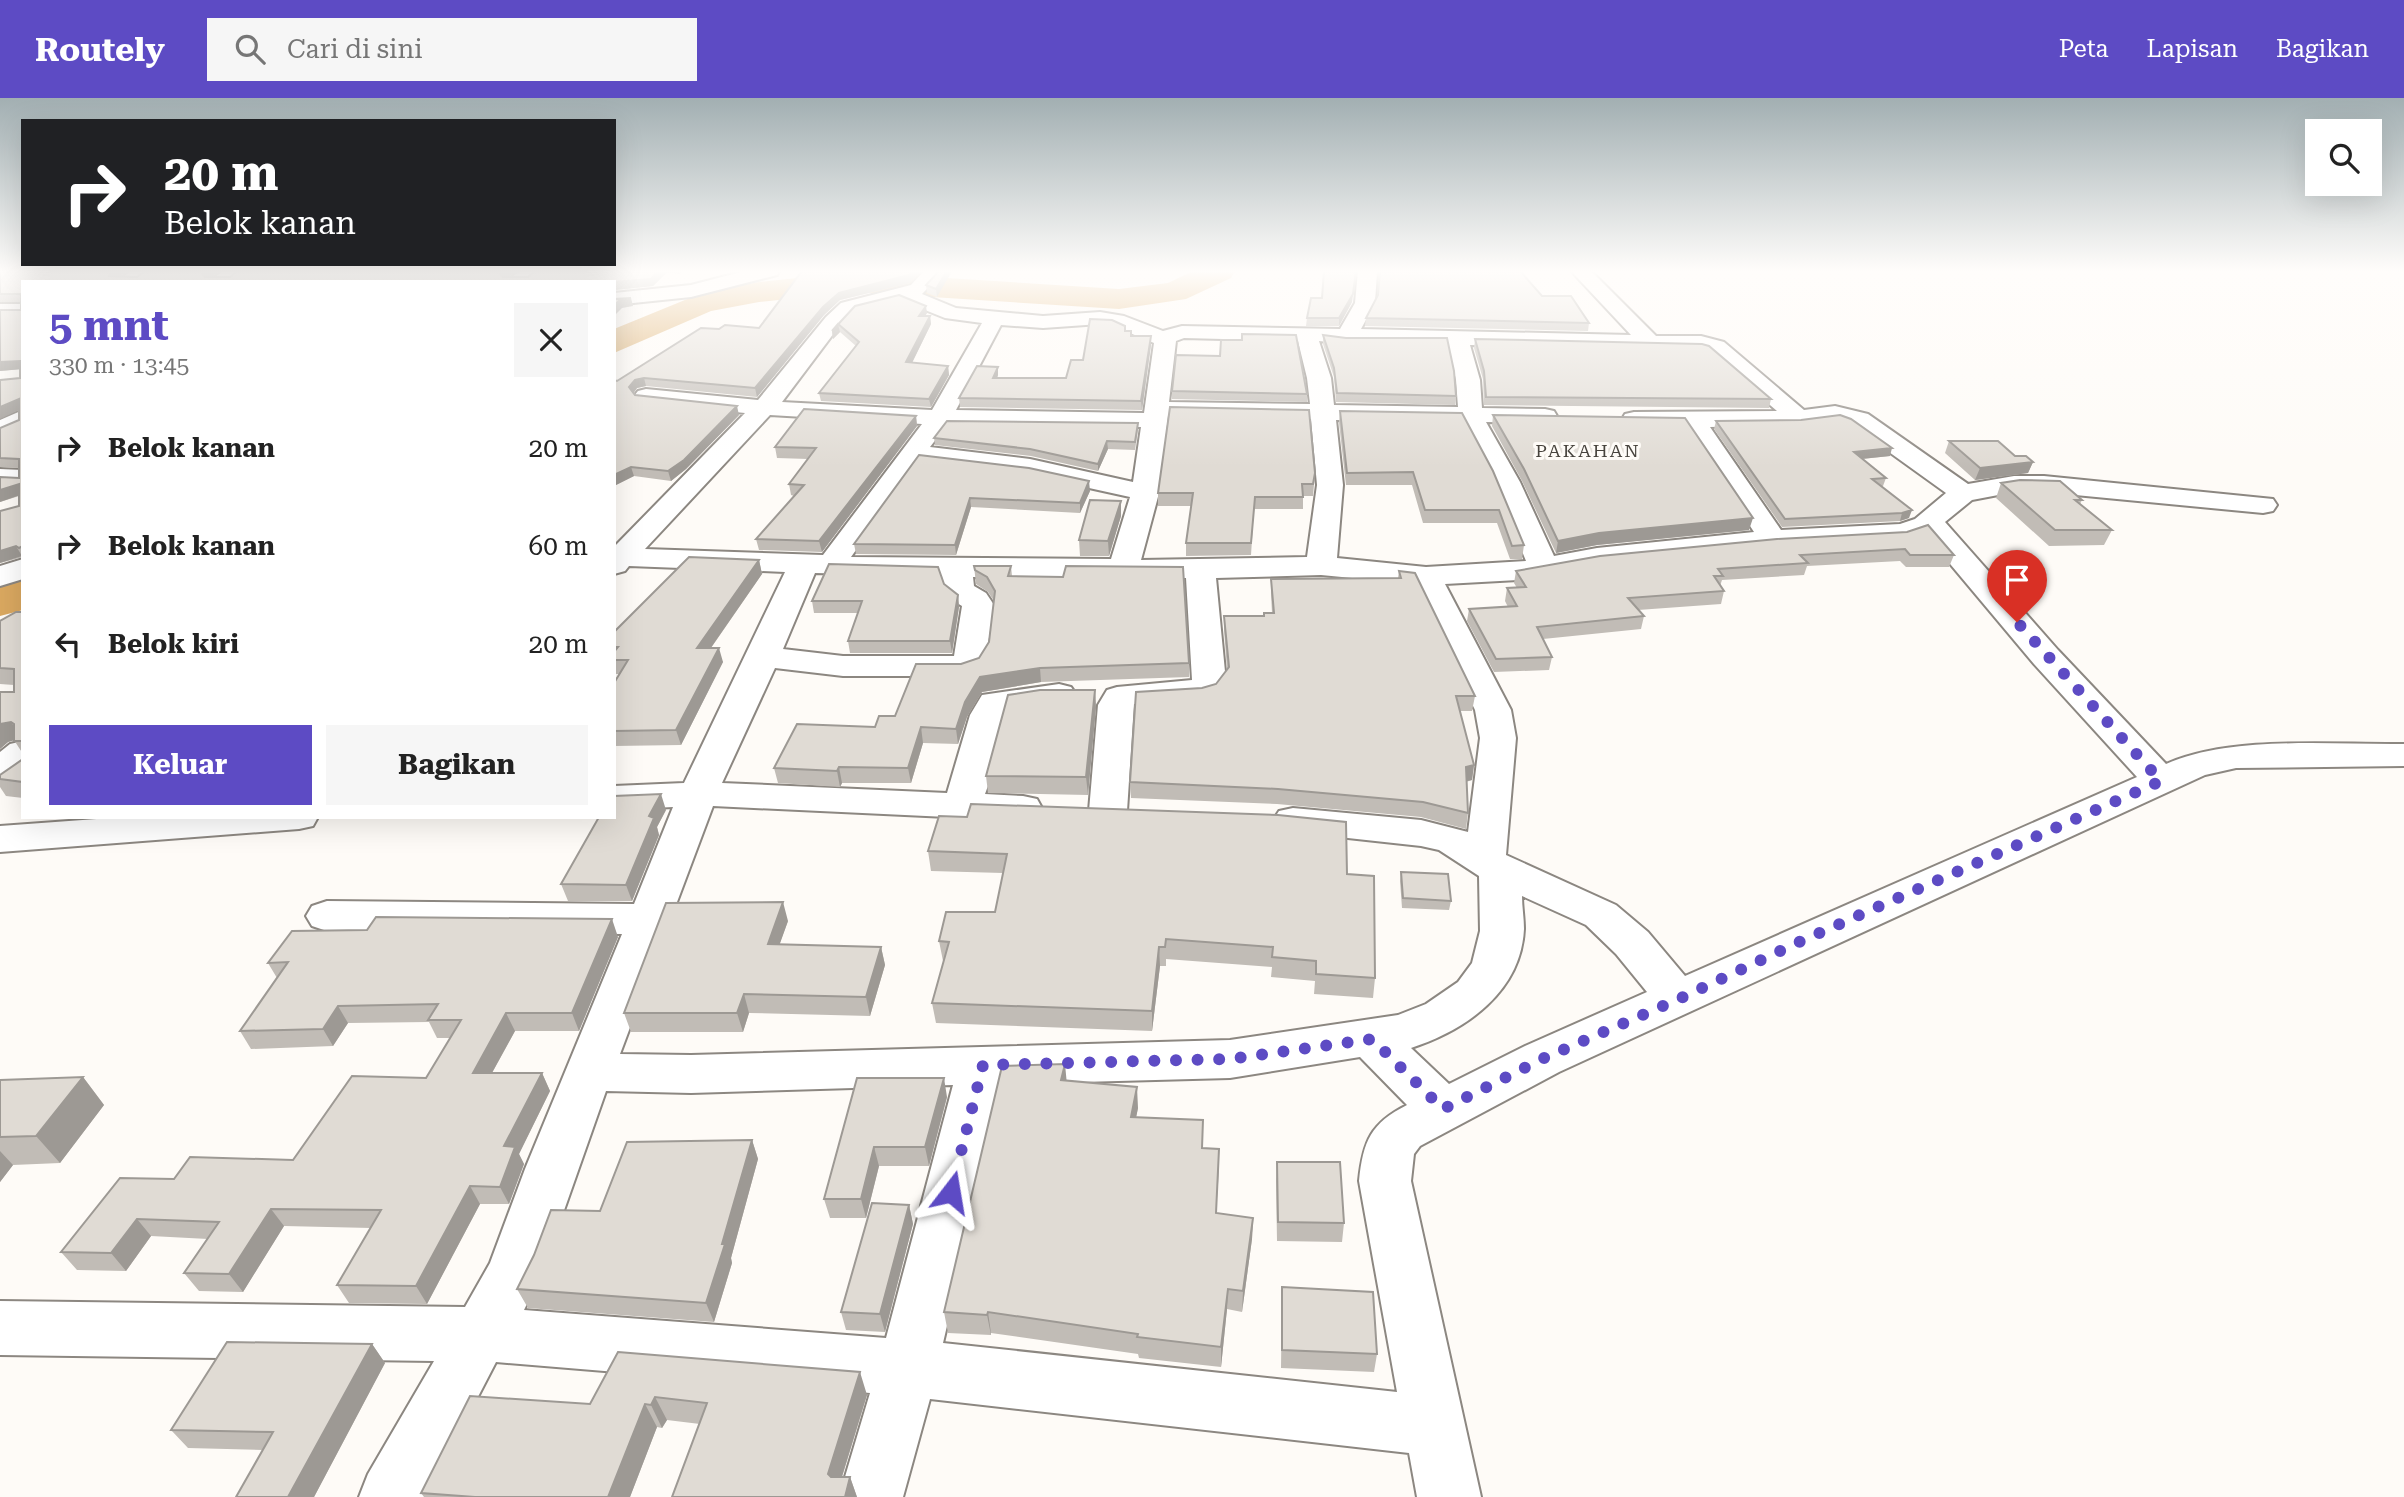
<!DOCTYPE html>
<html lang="id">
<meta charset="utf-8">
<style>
:root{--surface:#fff;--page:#f6f6f6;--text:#222;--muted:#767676;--accent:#5d4bc4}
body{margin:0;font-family:"Roboto Serif",serif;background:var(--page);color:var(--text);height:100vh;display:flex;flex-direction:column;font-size:26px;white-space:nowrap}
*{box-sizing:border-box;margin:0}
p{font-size:23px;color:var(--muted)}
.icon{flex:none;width:38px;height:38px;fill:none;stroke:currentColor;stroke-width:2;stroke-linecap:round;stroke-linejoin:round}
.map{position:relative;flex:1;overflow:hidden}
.side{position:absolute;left:21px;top:182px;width:595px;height:539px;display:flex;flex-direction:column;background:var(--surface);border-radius:0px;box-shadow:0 7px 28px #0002}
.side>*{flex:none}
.guide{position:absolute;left:21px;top:21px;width:595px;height:147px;border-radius:0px;box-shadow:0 7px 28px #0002;background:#202124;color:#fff;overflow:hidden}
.fabs{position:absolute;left:2305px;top:21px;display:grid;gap:14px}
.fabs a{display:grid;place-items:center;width:77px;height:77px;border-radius:0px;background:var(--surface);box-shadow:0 7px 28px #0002;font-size:35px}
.pin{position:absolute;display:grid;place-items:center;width:60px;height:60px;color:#fff;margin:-72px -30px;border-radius:50% 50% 50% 0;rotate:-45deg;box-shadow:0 0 7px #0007}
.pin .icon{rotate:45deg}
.me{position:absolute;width:77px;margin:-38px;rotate:14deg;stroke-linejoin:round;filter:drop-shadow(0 0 5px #0008)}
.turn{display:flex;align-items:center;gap:24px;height:147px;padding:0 28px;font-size:32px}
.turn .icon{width:91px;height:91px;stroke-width:2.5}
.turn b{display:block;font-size:49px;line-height:60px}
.round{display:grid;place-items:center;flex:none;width:74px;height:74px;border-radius:0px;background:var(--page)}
.head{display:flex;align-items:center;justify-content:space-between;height:119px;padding:0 28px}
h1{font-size:42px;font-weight:700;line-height:52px;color:var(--accent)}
.primary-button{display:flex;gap:14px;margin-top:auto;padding:14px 28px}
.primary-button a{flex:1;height:80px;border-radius:0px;background:var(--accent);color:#fff;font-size:28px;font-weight:700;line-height:80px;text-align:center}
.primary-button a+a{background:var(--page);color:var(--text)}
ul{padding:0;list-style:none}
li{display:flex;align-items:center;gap:21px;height:98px;padding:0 28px}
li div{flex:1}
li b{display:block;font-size:26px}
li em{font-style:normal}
header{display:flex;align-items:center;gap:42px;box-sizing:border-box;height:98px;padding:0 35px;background:var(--accent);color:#fff}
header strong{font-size:33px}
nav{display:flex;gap:38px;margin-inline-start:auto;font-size:24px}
.search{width:490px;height:63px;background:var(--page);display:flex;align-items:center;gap:18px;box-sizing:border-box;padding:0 24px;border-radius:0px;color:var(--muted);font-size:26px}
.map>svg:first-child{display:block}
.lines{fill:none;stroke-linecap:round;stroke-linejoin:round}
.river{fill:#daa860;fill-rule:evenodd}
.minor-casing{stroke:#8c8781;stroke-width:4}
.minor{fill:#fff;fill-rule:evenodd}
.wall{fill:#c1bcb6}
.shaded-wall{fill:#9d9994}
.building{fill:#e0dbd4;stroke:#9d9994;stroke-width:2}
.route{stroke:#5d4bc4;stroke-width:12;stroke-dasharray:0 21.6}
.labels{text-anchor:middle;stroke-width:6;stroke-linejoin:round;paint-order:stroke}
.far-quarter-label{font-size:18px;letter-spacing:2px;fill:#47433d;stroke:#fefbf7}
</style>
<header>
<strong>Routely</strong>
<div class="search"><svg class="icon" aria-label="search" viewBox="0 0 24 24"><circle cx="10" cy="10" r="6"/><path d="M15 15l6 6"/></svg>Cari di sini</div>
<nav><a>Peta</a><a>Lapisan</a><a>Bagikan</a></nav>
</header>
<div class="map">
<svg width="2404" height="1399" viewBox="0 0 2404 1399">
<rect width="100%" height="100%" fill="#fefbf7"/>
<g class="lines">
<path class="river" d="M1193,173H1235L1231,180L1186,201L1119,211L853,194L759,204L711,213L614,255V231L702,195L759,184L853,174L1119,191L1168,185Z
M23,480V512L0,518V486Z"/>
<defs>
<path id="minor" d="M132,173H157L141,184H115Z
M223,173H247L233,184H208Z
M520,173H544L530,184H505Z
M745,173H779L777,177L691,199L614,207V195L691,187Z
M924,173H944L922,196L956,210L1043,218L1100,214L1124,218L1163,233L1182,228L1340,231L1355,205L1358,173H1377L1375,205L1361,231L1631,237L1571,173H1591L1656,238H1701L1724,244L1804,312L1835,308L1868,316L1968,386L2014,378H2044L2273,401L2277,407L2273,413L2263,415L2044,394H2014L1972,402L1945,424L2058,552L2166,666C2233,637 2331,647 2404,646V668L2236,670L2205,677L1559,974L1420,1048L1414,1056L1411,1083L1481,1399H1417L1409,1355L930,1301L903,1399H839L870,1295L496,1264L426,1399H359L368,1376L434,1263L0,1257V1203L465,1209L490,1165L525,1071L622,836L327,833L312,828L306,818L312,808L327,803L634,806L673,709L614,712V688L684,685L785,474L629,468L625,473L614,476V449L745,315L646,305L638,303L634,298L638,293L646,291L758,302L826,219L841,205L911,187ZM900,202L945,220L982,225L932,312L782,304L840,227L855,213ZM1100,226L1113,228L1154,245L1144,315L956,312L1001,227L1043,230ZM1184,240L1298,243L1307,280L1310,306L1169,304L1176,243ZM1319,243L1346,246L1354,244L1448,246L1456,282L1458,309L1334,307L1331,280ZM1470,247L1700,252L1708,254L1777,313L1634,314L1625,316L1622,321L1625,326L1685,329L1754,434L1597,450L1554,458L1520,384L1486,324L1545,325L1554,323L1557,318L1554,313L1545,311L1482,310L1480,282ZM770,317L922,326L823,457L645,451ZM1168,318L1311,321L1317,387L1307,459L1141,462L1159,395ZM1336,322L1461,324L1494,384L1526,463L1426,469L1337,460L1343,387ZM1828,323L1850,326L1946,395L1915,421L1900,426L1781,432L1710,329L1799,327ZM947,327L1141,329L1133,384L1030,361L930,349ZM919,364L1030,377L1130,399L1111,461L851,459ZM1925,436L2034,566L2137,679L1685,878L1648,834L1616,807L1506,757L1516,640L1511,612L1445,486L1518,482L1597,468L1773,450L1903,443ZM815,475L942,478C943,494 949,500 962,508L954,558H843L783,551ZM1321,477L1415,486L1475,612L1480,640L1468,734L1421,722L1293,710L1279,713L1273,722L1279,731L1293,734L1421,748L1439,752L1479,778L1480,833L1472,865L1458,884L1426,906L1398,917L1230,942L691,957L620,956L713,708L947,719C965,724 1018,723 1037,719L1042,710L1037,701L1023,698L985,696L993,674L1006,617L1008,613L1071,603L1076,596L1071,589L1059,586L982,597L970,617L947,695L722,685L775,570L843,578H962L980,572L985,565L994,507L986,495L974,488L973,479L1186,480L1192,582L1117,589L1107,592L1098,607L1089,713L1094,722L1108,725L1122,722L1127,713L1134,606L1202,602L1214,599L1226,584L1216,480ZM1522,798L1586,827L1616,856L1647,894L1525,948L1449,986L1411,950C1466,932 1521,894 1524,831C1524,820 1522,809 1522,798ZM1360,959L1407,1007C1371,1025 1363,1043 1359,1083L1397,1294L943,1245L1003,986L1230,980ZM953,987L886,1240L524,1212L542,1175L606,993L691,995Z
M0,206H23V218H0Z
M23,312V329L0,339V322Z
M0,371L23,372V388L0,387Z
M23,461V481L0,488V468Z
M23,643V672L13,680L0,683V654L10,646Z
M124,719H318L313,728L299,731L0,754V728Z"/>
</defs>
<use href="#minor" class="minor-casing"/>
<use href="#minor" class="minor"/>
</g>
<path class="wall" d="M0,173H127L119,178L212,179H230L237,173H516L509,179H528L535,173H684L680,176L666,175L653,188L614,192V184H23V459L0,465V413L19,408V398L0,404V379L19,380V370L0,369V330L19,322L20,280V271L0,273V212H21V204H0Z
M802,173L910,185L840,202L824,217L757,299L646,288L637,290L634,295L635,297L739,317L686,371L671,383L634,378L614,388L617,283L719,231L759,230Z
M939,173L937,199L927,195L926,187Z
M1378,198H1542L1589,225L1588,233L1365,228L1366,220Z
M1352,204L1339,228H1306L1307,220Z
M855,208L927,215L925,218H930L931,226L912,265L948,268L949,277L931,309L821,303L819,295L856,248L840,234L833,241L832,233Z
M1125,228V233H1131V238H1151V247L1142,312L960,309L959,300L998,269V277L997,280H1066L1083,262Z
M1323,237L1456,298L1455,307L1336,304L1334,279L1323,246Z
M1475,241L1771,301L1769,310L1484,307L1483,281L1474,250Z
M1242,242L1307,296V304L1172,301V293Z
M1340,313L1462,315L1524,447L1522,461H1510L1497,425H1423L1412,387H1346L1339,325Z
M1493,317L1749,432L1597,447L1556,455L1522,383L1492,328Z
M916,318L917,328L822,454L759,452L756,441L794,398L791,397L789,386L808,361L777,360L775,349Z
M1716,323L1890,358L1862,361L1886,380L1883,388H1882L1909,420L1900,423L1782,429L1714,331Z
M1138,332L1135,352L1108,351L1098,373L1031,358L935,347L934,340Z
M1949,343L2015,358L2033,364L2028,375L1975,382L1945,355Z
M919,357L1090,393L1080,415L971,409L956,457L856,456L854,446Z
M1315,375L1313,398H1303V411H1254L1251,457L1186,458V445L1191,408H1158V395Z
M2001,385L2082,402L2080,406L2112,432L2104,447L2049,448L1996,400Z
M1121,403V418L1109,458H1080L1079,442Z
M1907,434L1954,457L1949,469H1906L1900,463L1807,468L1804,477L1722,482L1720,488L1724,493L1721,506L1638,512L1644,518L1641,531L1543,541L1552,559L1549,572L1494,574L1467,523L1469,511L1508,509L1505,503L1507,490H1517L1514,485L1516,473Z
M759,462L762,476L711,550L723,564L681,647L614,648V585L619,576H614V534Z
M974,468H1011L1012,478L1189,565V579L1041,584L982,594L967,619L958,646L923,645L911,685H842L840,689L778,685L774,670L875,629L895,618L961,566L979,560L989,544L994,503L988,494L976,486Z
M1399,473L1475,598L1472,613H1460L1474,667L1472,682L1466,684L1468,715L1466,731L1421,719L1277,706L1131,700L1130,684L1202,590L1216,586L1227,571L1224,532V518H1264L1272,515L1271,495V481L1398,480Z
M958,497L959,509L952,555H850L848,543L858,515H814L812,503Z
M23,514V656L14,642L8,644L0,651V594H14V587L0,586V523Z
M1095,592L1096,610L1088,697L988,695L986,678Z
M23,661V700L6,698L0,689V677Z
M666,712L657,729L659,737L632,803H568L561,786Z
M939,718L1347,776L1375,880L1373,900L1314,896L1315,883L1271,879L1272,869L1166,861V868H1160L1152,933L936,925L932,905L944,863H943L939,843L995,814L1003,775L931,773L928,753Z
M1401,774L1451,803L1449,812L1402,810L1400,783Z
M788,823L779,847L881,849L885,867L870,918L749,915L743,934H631L624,915Z
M618,839L579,933H515L492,975H542L550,993L519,1056L524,1066L509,1106H480L427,1206L349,1205L337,1187L371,1130L284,1128L243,1194L199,1193L184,1175L208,1141L151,1138L126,1173L77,1172L61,1154L174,1081L293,1062L426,980L450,940H437L429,924L348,925L333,948L251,951L240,933L277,880L268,865Z
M83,979L104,1007L60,1065L13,1067L0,1084V982Z
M857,980L947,999L929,1068H879L866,1120H830L824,1101Z
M1067,982L1138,1010L1136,1019L1203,1050L1219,1072L1216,1115L1253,1120L1252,1141L1242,1214L1227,1211L1221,1269L1139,1260L1138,1256L991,1235V1237L948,1235L944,1214Z
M752,1042L758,1061L731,1160L732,1165L714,1224L528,1210L517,1191L600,1113Z
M1277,1064L1344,1125L1342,1144L1277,1143L1276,1083Z
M909,1107L913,1126L885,1234L846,1232L841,1214Z
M1282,1189L1377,1256L1374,1274L1281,1270Z
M372,1246L385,1265L314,1399H236L263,1352L188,1350L171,1332Z
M618,1254L867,1297L842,1379H850L857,1399H672L700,1326L667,1322L662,1330L657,1329L630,1399H424L421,1395L590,1306Z"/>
<path class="shaded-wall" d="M111,173H127L114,182L109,178Z
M206,173H219L205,184L202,176Z
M504,173H516L502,184L500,176Z
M658,173H666V175L653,188L614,192V184Z
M912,173H921L910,185L840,202L824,217L757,299L755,290L823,209L839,195Z
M947,173H952L937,199L936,191Z
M1356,173L1352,204L1339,228V220Z
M631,200L633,208L622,210L614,218V208L620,202Z
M926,208L927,215L920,226L919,218Z
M930,218L931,226L908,273L906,264Z
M838,226L840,234L833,241L832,233Z
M1151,238V247L1142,312L1141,303Z
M20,263L23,271L0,273V264Z
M948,268L949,277L931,309L929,301Z
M998,269V277L994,289L993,280Z
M644,280L646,288L637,290L631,298L629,289L635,282Z
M19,301L23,310L0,321V309Z
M737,308L739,317L686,371L671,383L668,373Z
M916,318L917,328L822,454L819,443Z
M1107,343L1108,351L1098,373V366Z
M1892,350L1890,358L1851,362L1854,354Z
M2033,364L2028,375L1975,382L1980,370Z
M631,369L634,378L614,388V377Z
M1089,383L1090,393L1080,415V405Z
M19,386L23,396L0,404V392Z
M970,400L971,409L956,457L955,447Z
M1121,403V418L1109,458L1108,443Z
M1912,412L1909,420L1900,423L1902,415Z
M1753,420L1749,432L1597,447L1556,455L1558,443L1599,435Z
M16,448L22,458L0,465V453Z
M759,462L762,476L701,564L697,550Z
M958,497L959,509L952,555L950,543Z
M719,550L723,564L681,647L676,632Z
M1040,570L1041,584L982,594L967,619L958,646L956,631L965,604L980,579Z
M1095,592L1096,610L1088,697L1086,679Z
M11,624L22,640L8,644L0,651V626Z
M921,629L923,645L911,685L908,670Z
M1474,667L1472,682L1463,684L1466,669Z
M839,669L842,685L840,689L837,673Z
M661,696L666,712L657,729L659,737L632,803L626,787L649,718Z
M783,804L788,823L773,865L768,846Z
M612,821L618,839L579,933L572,915Z
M881,849L885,867L870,918L866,899Z
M1159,849L1160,868L1152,933V913Z
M744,896L749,915L743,934L737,915Z
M338,908L348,925L333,948L323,931Z
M506,915L515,933L482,993L473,975Z
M1065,966L1067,987L1061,982Z
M542,975L550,993L519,1056L524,1066L509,1106L500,1089L504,1048Z
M83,979L104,1007L60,1065L36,1038Z
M944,980L947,999L929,1068L925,1049Z
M1137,989L1138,1010L1132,1040L1131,1019Z
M752,1042L758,1061L731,1160L732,1165L714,1224L706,1205L722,1146Z
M874,1049L879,1068L866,1120L861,1101Z
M0,1053L13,1067L0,1084Z
M470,1088L480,1106L427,1206L416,1188Z
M909,1107L913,1126L885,1234L880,1216Z
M271,1111L284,1128L243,1194L229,1176Z
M1253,1120L1252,1141L1242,1214L1243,1193Z
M137,1121L151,1138L126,1173L111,1155Z
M1228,1191L1227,1211L1221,1269V1249Z
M988,1214L991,1235V1237L987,1217Z
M372,1246L385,1265L314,1399H288Z
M860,1274L867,1297L836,1398L828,1376Z
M655,1299L667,1322L662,1330L651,1307Z
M645,1306L657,1329L630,1399H608Z
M850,1379L857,1399H845Z"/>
<path class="building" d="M0,173H111L109,178L137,179L145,173H206L202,176L205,179H230L237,173H504L500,176L503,179H528L535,173H658L651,181L614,184H23V448L19,450L16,448L0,453V413L19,408V386L0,392V379L19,380V361L0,360V330L19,322V301L0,309V282L20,280V263L0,264V212H21V196H0Z
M802,173H912L909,177L839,195L823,209L755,290L644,280L635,282L629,289L635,297L737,308L684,362L668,373L631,369L614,377V282L617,283L701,230L719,231L725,227L759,230Z
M939,173H947L936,191L926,187Z
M1324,173H1356L1353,196L1339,220H1307L1311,200H1322Z
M1380,173H1520L1542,198H1571L1589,225L1366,220L1378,197Z
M899,197L926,208L919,218H930L906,264L948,268L929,301L819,295L859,244L838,226L832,233L855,208Z
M631,200L620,202L614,208V201Z
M1090,221L1112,222L1125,228V233H1131V238H1151L1141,303L959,300L977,268L998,269L993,280H1066L1071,262H1083Z
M1242,236L1296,237L1307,296L1172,293L1176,257L1220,258L1221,242H1242Z
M1323,237L1346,240H1447L1454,273L1456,298L1337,295L1334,270Z
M1475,241L1702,246L1709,248L1771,301L1486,299L1484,273Z
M1170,309L1309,312L1315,375L1313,386H1302L1303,399H1255L1251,445H1186L1193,395H1158Z
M804,311L916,318L819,443L756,441L804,387L789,386L816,350L775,349Z
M1340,313L1462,315L1493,373L1524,447L1512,448L1499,412H1425L1413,374L1347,375Z
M1493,317L1685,320L1753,420L1599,435L1558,443L1524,371Z
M1840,317L1851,321L1892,350L1854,354L1886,380L1872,381L1912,412L1902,415L1785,421L1716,323L1801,322Z
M947,323L1138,325L1135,344L1107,343L1098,366L1030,351L934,340Z
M1949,343H1998L2015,358H2026L2033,364L1980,370Z
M919,357L1029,370L1089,383L1080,405L970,400L955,447L854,446Z
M2020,382L2060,383L2082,402H2075L2112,432H2055L2001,385Z
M1090,402L1121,403L1108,443L1079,442Z
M1928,427L1954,457H1910L1905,451L1800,457L1808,465L1718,471L1723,478H1714L1724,493L1628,500L1644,518L1537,529L1552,559L1496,561L1469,511L1517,508L1507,490L1526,489L1516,473L1600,458L1777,441L1907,434Z
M689,459L759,462L697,550H719L676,632L614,633V585L628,562H614V554L618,549H614V534Z
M829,466L938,469L944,486L958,497L950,543H848L862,503H812Z
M974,468H1011L1008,478L1063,479L1066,468L1183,469L1189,565L1040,570L980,579L965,604L956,631L921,629L908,670L839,669L837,673L774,670L797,626L875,629L879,618H895L916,566H961L979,560L989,544L995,493L987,479L975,472Z
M1399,473L1415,475L1475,598H1456L1474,667L1466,669L1468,715L1423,704L1278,691L1130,684L1136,594L1202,590L1216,586L1229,569L1224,518H1264V515H1274L1271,481L1401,480Z
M16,514H23V643H14V626L11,624L0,626V594H14V571L0,570V523Z
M1040,592H1095L1086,679L986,678L1008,597Z
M23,661V684L0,681V677Z
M661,696L649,718L654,720L626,787L561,786L599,719H614V698Z
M971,706L1278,717L1346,724L1347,776L1374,778L1375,880L1316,876V863L1272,859L1273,849L1166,841L1165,849H1159L1152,913L932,905L949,844L939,843L946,814H995L1007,756L928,753L939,718L967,719Z
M1401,774L1448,776L1451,803L1403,800Z
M783,804L768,846L881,849L866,899L744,896L737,915H624L666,805Z
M376,819L612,821L572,915H506L473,975H542L504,1048L515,1049L500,1089L470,1088L416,1188L337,1187L381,1112L271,1111L229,1176L184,1175L219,1124L137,1121L111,1155L61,1154L120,1080L174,1081L190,1059L293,1062L352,978L426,980L461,922H428L438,906L338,908L323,931L240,933L288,864L268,865L292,833L367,832Z
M1065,966L1061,982L1137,989L1131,1019L1203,1022L1202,1050L1219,1051L1216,1115L1253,1120L1243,1193L1228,1191L1221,1249L1137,1239L1138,1236L988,1214L987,1217L944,1214L1002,968Z
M83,979L36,1038L0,1039V982Z
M857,980H944L925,1049H874L861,1101H824Z
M752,1042L722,1146H725L706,1205L517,1191L534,1157L551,1112L600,1113L627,1044Z
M1277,1064H1340L1344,1125L1278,1124Z
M872,1105L909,1107L880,1216L841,1214Z
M1282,1189L1373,1194L1377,1256L1282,1252Z
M227,1244L372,1246L288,1399H236L273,1334L171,1332Z
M618,1254L860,1274L828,1376L831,1379H850L845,1399H672L707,1305L655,1299L651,1307L645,1306L608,1399H475L421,1395L470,1298L590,1306Z"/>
<linearGradient id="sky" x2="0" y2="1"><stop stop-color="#a2afb2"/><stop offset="0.47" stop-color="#fffdfb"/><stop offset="1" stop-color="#fffdfb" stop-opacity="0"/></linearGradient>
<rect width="2404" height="369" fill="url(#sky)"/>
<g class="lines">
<path class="route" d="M951,1094L983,967L1230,961L1372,941L1443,1011L1542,961L1679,901L1799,844L2161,683L2017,524"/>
</g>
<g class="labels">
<g class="far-quarter-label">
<text x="1588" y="359">PAKAHAN</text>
</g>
</g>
</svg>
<div class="fabs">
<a><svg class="icon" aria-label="search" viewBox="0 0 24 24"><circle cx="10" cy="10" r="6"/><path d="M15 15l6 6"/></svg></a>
</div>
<div class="pin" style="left:2017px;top:524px;background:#d93025"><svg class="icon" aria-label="arrive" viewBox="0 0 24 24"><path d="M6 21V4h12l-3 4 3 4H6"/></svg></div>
<svg class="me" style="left:951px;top:1094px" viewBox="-20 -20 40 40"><path d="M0-17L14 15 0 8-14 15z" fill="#5d4bc4" stroke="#fff" stroke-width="4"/></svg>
<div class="guide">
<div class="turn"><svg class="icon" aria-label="right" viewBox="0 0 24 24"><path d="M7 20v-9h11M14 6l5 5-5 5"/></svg><div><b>20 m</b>Belok kanan</div></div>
</div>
<section class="side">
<div class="head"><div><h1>5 mnt</h1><p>330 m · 13:45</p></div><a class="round"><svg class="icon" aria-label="close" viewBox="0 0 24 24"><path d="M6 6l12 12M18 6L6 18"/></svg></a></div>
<ul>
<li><svg class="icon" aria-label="right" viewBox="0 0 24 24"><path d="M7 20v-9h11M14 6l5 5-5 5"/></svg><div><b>Belok kanan</b></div><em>20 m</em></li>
<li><svg class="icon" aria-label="right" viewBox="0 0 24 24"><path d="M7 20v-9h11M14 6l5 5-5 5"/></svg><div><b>Belok kanan</b></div><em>60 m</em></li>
<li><svg class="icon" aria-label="left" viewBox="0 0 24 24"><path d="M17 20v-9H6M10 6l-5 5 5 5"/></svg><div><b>Belok kiri</b></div><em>20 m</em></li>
</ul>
<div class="primary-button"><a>Keluar</a><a>Bagikan</a></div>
</section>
</div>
